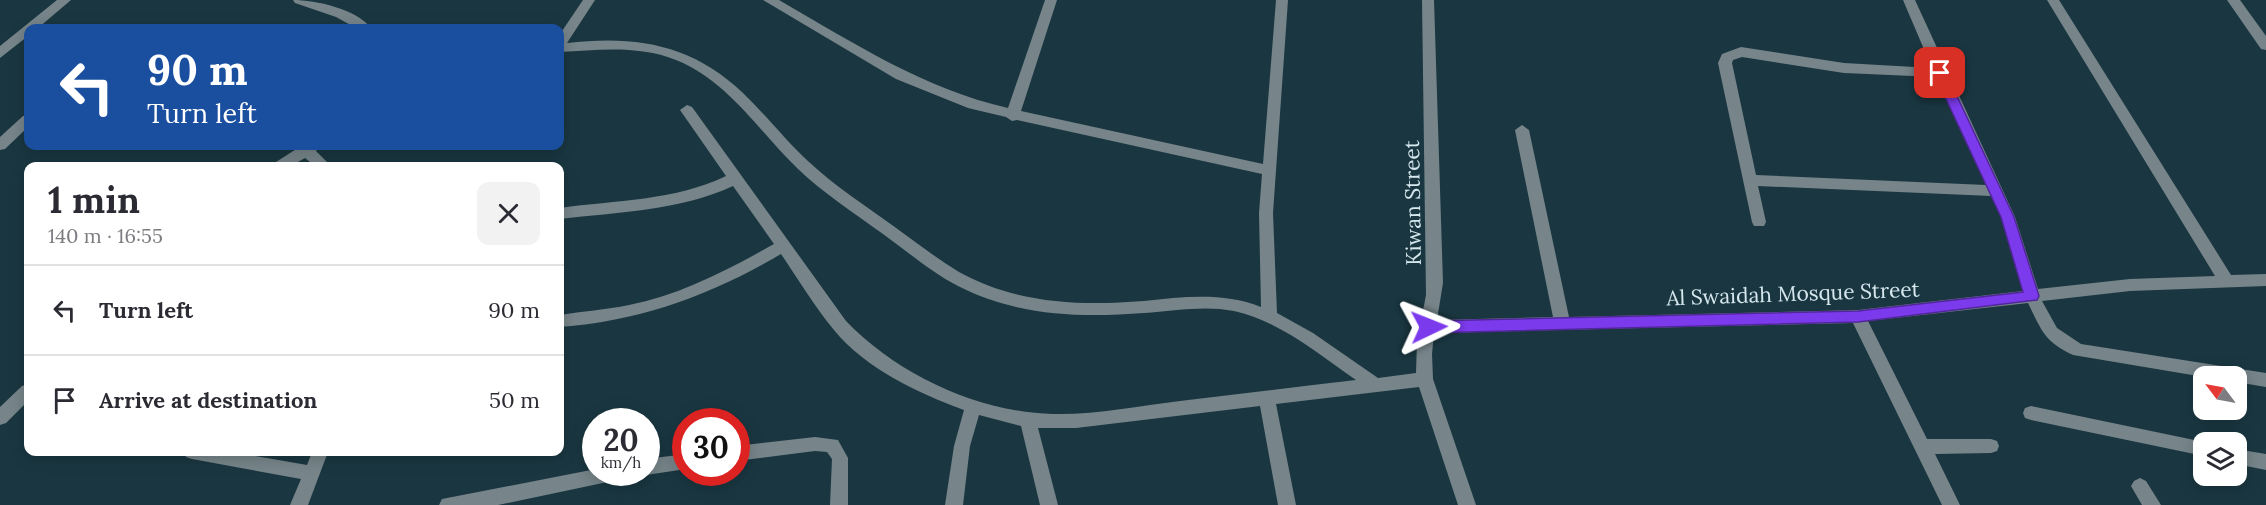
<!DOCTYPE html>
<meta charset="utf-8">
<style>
:root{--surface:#fff;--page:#f2f2f3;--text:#2b2b33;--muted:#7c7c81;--line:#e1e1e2}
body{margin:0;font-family:Lora,serif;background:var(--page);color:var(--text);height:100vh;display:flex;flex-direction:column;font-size:22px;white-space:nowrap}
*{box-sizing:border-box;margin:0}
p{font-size:20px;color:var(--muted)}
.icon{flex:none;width:33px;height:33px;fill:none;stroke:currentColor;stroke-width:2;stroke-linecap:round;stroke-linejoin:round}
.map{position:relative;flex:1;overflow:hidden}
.panel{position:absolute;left:24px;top:162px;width:540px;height:294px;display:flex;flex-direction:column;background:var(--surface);border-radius:12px;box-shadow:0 3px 15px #0003}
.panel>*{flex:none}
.top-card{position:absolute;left:24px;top:24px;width:540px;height:126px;border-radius:12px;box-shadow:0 3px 15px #0003;background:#1a4fa0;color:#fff;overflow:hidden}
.needle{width:39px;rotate:302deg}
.controls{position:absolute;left:2193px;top:366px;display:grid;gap:12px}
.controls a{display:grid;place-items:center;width:54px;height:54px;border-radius:12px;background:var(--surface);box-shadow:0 3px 15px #0003;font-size:30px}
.speed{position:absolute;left:582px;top:408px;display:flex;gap:12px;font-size:30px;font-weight:700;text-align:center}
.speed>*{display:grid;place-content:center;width:78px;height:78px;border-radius:50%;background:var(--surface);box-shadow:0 3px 15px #0003;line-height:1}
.speed small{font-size:15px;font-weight:400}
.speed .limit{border:9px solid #d22;background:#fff;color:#111}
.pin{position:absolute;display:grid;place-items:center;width:51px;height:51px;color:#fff;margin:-26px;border-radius:12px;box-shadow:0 3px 9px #0006}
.me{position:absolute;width:66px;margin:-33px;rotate:88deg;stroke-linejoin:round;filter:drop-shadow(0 0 4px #0008)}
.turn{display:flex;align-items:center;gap:21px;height:126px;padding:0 24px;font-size:27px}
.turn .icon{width:78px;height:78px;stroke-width:2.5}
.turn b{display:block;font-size:42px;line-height:51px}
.round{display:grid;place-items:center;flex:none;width:63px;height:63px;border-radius:12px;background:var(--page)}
.headline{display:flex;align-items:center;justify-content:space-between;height:102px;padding:0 24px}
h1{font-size:36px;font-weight:800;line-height:45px}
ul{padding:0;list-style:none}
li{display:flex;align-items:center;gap:18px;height:90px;padding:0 24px;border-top:2px solid var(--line)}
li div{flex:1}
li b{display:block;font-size:22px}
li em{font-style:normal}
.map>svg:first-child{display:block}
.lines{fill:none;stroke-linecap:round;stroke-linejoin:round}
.minor{fill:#77858a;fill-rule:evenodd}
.route{fill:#7c3aed;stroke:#51269a;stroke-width:1.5}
.labels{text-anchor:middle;stroke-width:6;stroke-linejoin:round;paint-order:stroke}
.street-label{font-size:21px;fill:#d6e7ed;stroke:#1a3741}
</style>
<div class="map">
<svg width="2266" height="505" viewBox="0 0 2266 505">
<rect width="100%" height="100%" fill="#1a3741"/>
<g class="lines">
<path class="minor" d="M57,0H71L38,28H28V36L0,58V46Z
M293,0C316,0 356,9 371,28H356L336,17L295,3Z
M583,0H595L567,43C635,35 692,44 743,93C766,115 786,141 809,162C835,186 864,205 892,225C914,241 936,258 959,272C1017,304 1080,306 1144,301C1184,297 1223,292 1261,307L1259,213L1262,174L1017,120L1012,121L1006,117L968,108L896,79L763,0H779C852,42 924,89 1008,108L1045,0H1057L1021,111L1263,164L1276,0H1288L1273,213L1277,313L1313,333L1378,378L1416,373L1417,342L1426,295L1422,0H1434L1443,283L1437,320L1553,317L1515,130L1522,125L1529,130L1569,317L1858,310L2023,291L2001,217L1991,196L1758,186L1766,222L1764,226H1754L1752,222L1718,63L1722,54L1741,47L1844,63L1932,68L1903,0H1915L2015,217L2038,289L2130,279L2215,276L2047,0H2059L2231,275L2266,274V286L2130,291L2042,301L2057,328L2081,344L2266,373V387L2236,382V376L2204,377L2073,355C2044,341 2042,331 2028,303L1868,321L1927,439H1991L1997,441L1999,446L1997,451L1991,453L1935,454L1960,505H1942L1853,323L1434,333L1432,354L1433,379L1476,505H1458L1419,387L1276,404L1296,505H1278L1260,406L1076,428H1038L1058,505H1040L1021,426L979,415L970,446L963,505H945L954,446L964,410C918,393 866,369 834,330C815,307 798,279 781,254C711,295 640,321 560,327V315C582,311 606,310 629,305C680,295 728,270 774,244L733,186C679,211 618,212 560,219V208C616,200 674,201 726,176L680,110L687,105L692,107L846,321C898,375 978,412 1053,414C1095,415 1138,406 1180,401C1238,394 1297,387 1356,380C1318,354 1280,321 1234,311C1205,305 1173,311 1144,313C1079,318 1017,316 958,286C931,272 908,252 883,234C854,213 823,193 797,168C759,131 727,80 676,60C639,45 598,50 560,52V34ZM1742,57L1844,73L1936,77L1986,185L1756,175L1732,63L1733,60Z
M2227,0H2240L2266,36V50L2261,49Z
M28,115V127L5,149L0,150V137L23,116Z
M301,146H320L316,151L331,166H315L305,158L291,166H274L276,162Z
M28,384V401L6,423L0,425V407L22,386Z
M2031,406L2204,442H2207H2204V456L2031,420L2025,418L2023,413L2025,408Z
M815,437L838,440L848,458V505H830L832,459L827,452L815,451L736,461V446Z
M2236,449L2266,454V470L2236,464Z
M184,452H232L307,465L312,452H328L308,505H290L301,479L192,459L186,457Z
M686,454V469L646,475L640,472H646V459Z
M596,469V472H625L623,477L617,480L498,505H439L442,499Z
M2140,478L2146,481L2161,505H2142L2131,486L2134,481Z"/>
</g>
<path class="route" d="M1940,69L1946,73L2014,217L2039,296L2037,300L1858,322L1429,333L1424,331L1422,327L1424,323L1429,321L1858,311L2023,292L2001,217L1934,73Z"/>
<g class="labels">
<g class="street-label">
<text transform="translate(1413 203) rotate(-91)" y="7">Kiwan Street</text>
<text transform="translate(1793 294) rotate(-2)" y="7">Al Swaidah Mosque Street</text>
</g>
</g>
</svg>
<div class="controls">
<a><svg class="needle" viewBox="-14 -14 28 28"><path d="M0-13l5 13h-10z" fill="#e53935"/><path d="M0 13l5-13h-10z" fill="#7c7c81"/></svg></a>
<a><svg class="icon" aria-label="layers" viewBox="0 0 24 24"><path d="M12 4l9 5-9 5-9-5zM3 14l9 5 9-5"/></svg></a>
</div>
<div class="speed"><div>20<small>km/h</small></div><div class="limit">30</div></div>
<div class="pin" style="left:1940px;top:73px;background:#d93025"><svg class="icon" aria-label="arrive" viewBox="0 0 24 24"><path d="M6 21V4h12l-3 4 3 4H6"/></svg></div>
<svg class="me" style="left:1429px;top:327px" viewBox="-20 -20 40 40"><path d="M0-17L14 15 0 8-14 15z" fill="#7c3aed" stroke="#fff" stroke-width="4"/></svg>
<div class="top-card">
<div class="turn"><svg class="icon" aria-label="left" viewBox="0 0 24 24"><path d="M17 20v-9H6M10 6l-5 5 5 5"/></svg><div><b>90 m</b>Turn left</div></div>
</div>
<section class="panel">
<div class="headline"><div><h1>1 min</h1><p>140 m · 16:55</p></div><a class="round"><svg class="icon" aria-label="close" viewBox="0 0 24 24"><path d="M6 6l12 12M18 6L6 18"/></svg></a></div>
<ul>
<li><svg class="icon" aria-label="left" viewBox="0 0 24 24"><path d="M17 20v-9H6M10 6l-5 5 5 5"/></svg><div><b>Turn left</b></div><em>90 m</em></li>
<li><svg class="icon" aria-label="arrive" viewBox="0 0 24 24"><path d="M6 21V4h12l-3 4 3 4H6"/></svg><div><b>Arrive at destination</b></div><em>50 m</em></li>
</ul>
</section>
</div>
